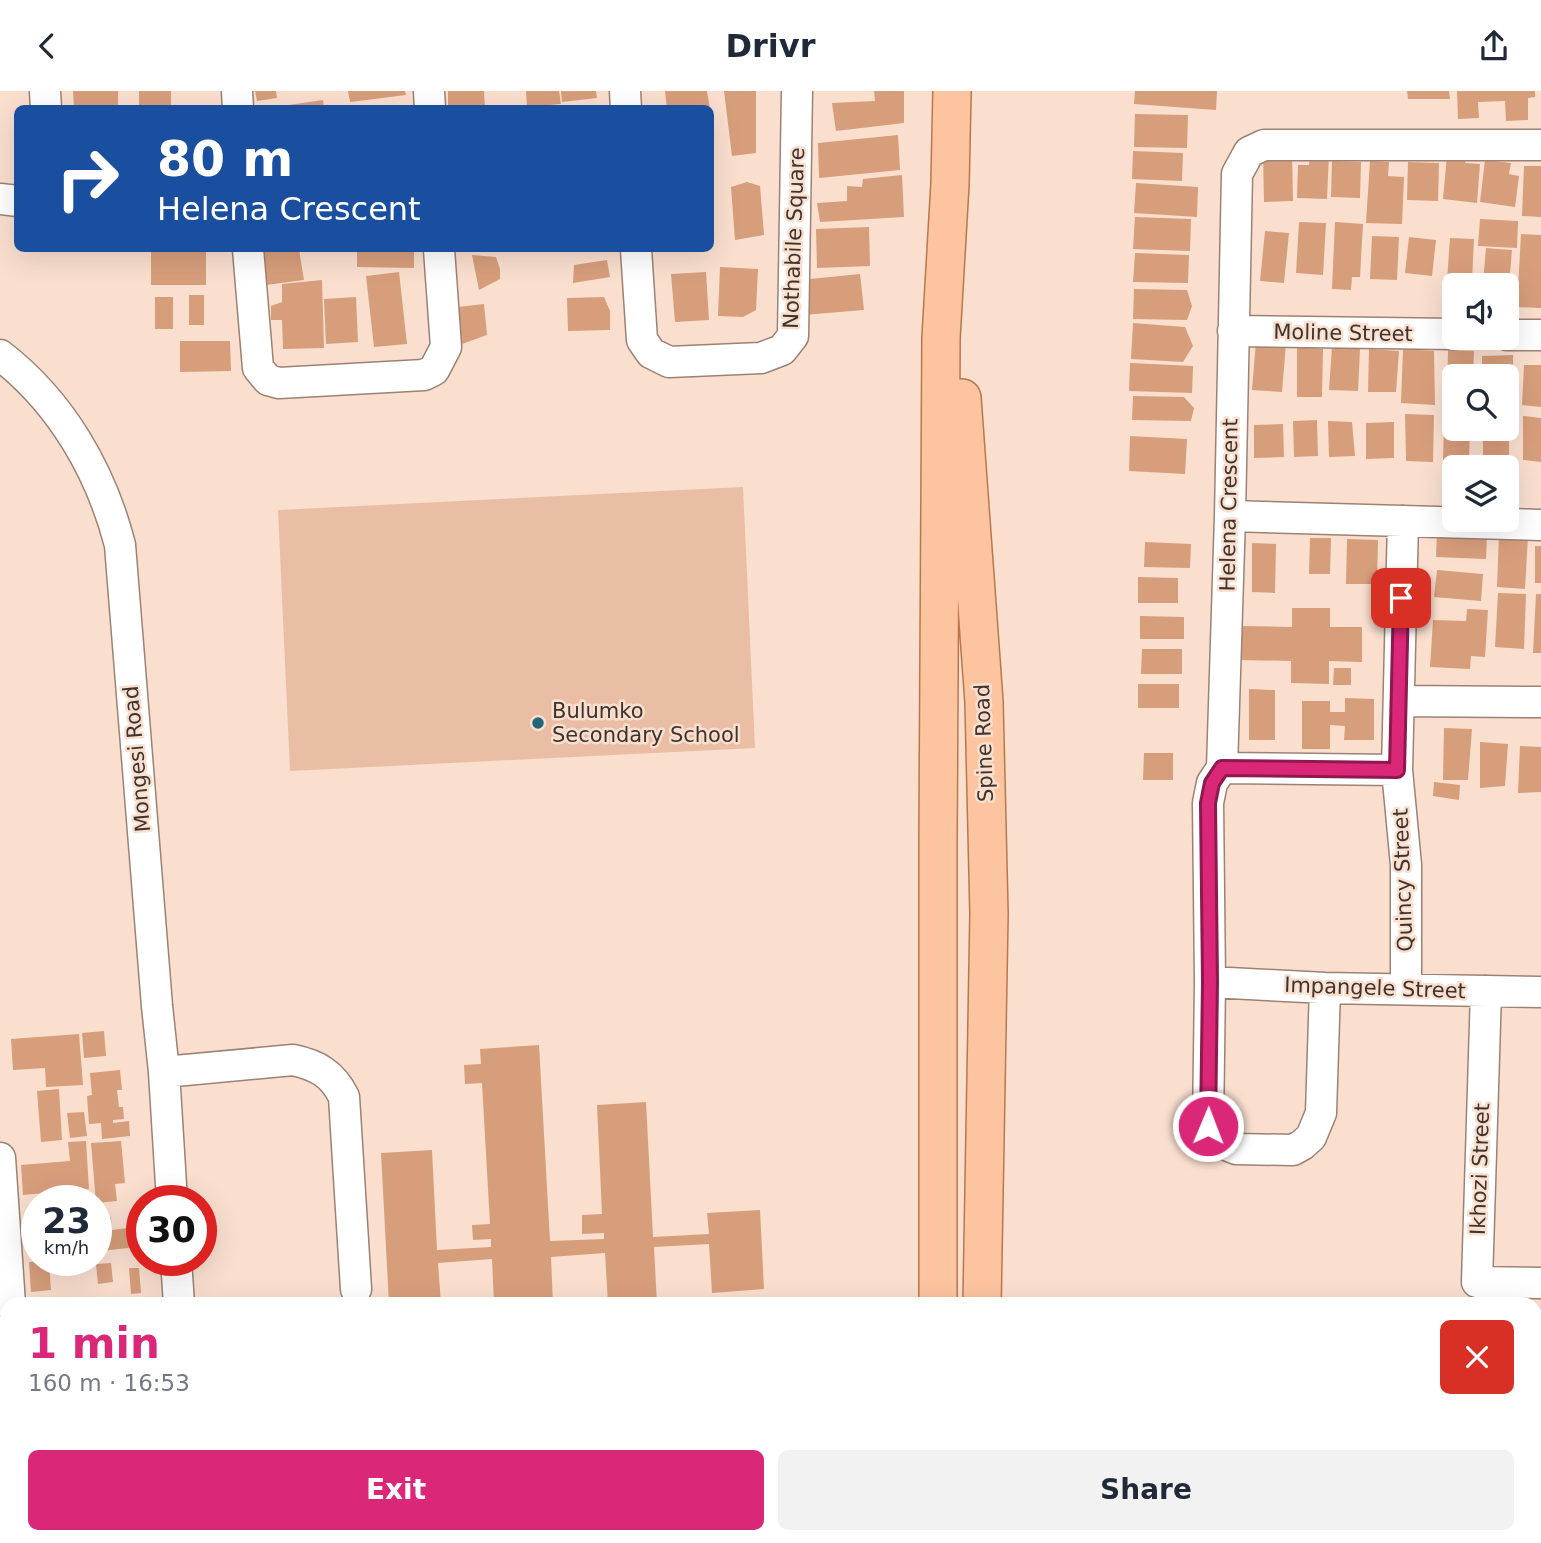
<!DOCTYPE html>
<meta charset="utf-8">
<style>
:root{--surface:#fff;--page:#f2f2f3;--text:#1f2937;--muted:#747a83;--accent:#db2777}
body{margin:0;font-family:"DejaVu Sans",sans-serif;background:var(--page);color:var(--text);height:100vh;display:flex;flex-direction:column;font-size:26px;white-space:nowrap}
*{box-sizing:border-box;margin:0}
p{font-size:23px;color:var(--muted)}
.icon{flex:none;width:38px;height:38px;fill:none;stroke:currentColor;stroke-width:2;stroke-linecap:round;stroke-linejoin:round}
.map{position:relative;flex:1;overflow:hidden}
.side{position:absolute;left:0px;top:1206px;width:1542px;height:247px;display:flex;flex-direction:column;background:var(--surface);border-radius:21px 21px 0 0;box-shadow:0 7px 28px #0002}
.side>*{flex:none}
.guide{position:absolute;left:14px;top:14px;width:700px;height:147px;border-radius:10px;box-shadow:0 7px 28px #0002;background:#1a4fa0;color:#fff;overflow:hidden}
.buttons{position:absolute;left:1442px;top:182px;display:grid;gap:14px}
.buttons a{display:grid;place-items:center;width:77px;height:77px;border-radius:10px;background:var(--surface);box-shadow:0 7px 28px #0002;font-size:35px}
.speed{position:absolute;left:21px;top:1094px;display:flex;gap:14px;font-size:35px;font-weight:700;text-align:center}
.speed>*{display:grid;place-content:center;width:91px;height:91px;border-radius:50%;background:var(--surface);box-shadow:0 7px 28px #0002;line-height:1}
.speed small{font-size:18px;font-weight:400}
.speed .limit{border:10px solid #d22;background:#fff;color:#111}
.pin{position:absolute;display:grid;place-items:center;width:60px;height:60px;color:#fff;margin:-30px;border-radius:14px;box-shadow:0 4px 10px #0006}
.me{position:absolute;width:77px;margin:-38px;rotate:1deg;stroke-linejoin:round;filter:drop-shadow(0 0 5px #0008)}
.turn{display:flex;align-items:center;gap:24px;height:147px;padding:0 28px;font-size:32px}
.turn .icon{width:91px;height:91px;stroke-width:2.5}
.turn b{display:block;font-size:49px;line-height:60px}
.round{display:grid;place-items:center;flex:none;width:74px;height:74px;border-radius:10px;background:var(--page)}
.headline{display:flex;align-items:center;justify-content:space-between;height:119px;padding:0 28px}
h1{font-size:42px;font-weight:700;line-height:52px;color:var(--accent)}
.cta{display:flex;gap:14px;margin-top:auto;padding:14px 28px}
.cta a{flex:1;height:80px;border-radius:10px;background:var(--accent);color:#fff;font-size:28px;font-weight:700;line-height:80px;text-align:center}
.cta a+a{background:var(--page);color:var(--text)}
header{display:flex;justify-content:space-between;align-items:center;height:91px;padding:0 28px;background:var(--surface);font-size:32px;font-weight:700}
.map>svg:first-child{display:block}
.green{fill:#eabea4}
.building{fill:#d79e7b}
.lines{fill:none;stroke-linecap:round;stroke-linejoin:round}
.minor-casing{stroke:#9b8274;stroke-width:33}
.major-casing{stroke:#b8784e;stroke-width:40}
.minor{stroke:#fff;stroke-width:30}
.major{stroke:#fcc49f;stroke-width:37}
.route-casing{stroke:#8e194d;stroke-width:18}
.route{stroke:#db2777;stroke-width:12}
.poi-dot{fill:#236778;stroke:#fadfcf;stroke-width:2.5}
.labels{text-anchor:middle;stroke-width:5;stroke-linejoin:round;paint-order:stroke}
.street-label{font-size:21px;fill:#3e332d;stroke:#fadfcf}
.poi-label{font-size:21px;fill:#3e332d;stroke:#fadfcf;text-anchor:start}
</style>
<header><svg class="icon" aria-label="back" viewBox="0 0 24 24"><path d="M15 5l-7 7 7 7"/></svg>Drivr<svg class="icon" aria-label="share" viewBox="0 0 24 24"><path d="M12 15V3M7 8l5-5 5 5M5 13v7h14v-7"/></svg></header>
<div class="map">
<svg width="1541" height="1452" viewBox="0 0 1541 1452">
<rect width="100%" height="100%" fill="#fadfcf"/>
<path class="green" d="M743,396L755,657L290,680L278,419Z"/>
<path class="building" d="M73,0H118V18H74Z
M139,0H171V15H139Z
M255,0H276L277,7L257,10Z
M348,0H405L406,4L350,11Z
M448,0H484L485,18H448Z
M526,0H559L561,13L527,16Z
M561,0H596L597,7L562,11Z
M665,0H707L710,18H667Z
M724,0H756V62L732,65Z
M874,0H904V32L836,40L832,12L875,10Z
M1135,0H1217L1216,19L1134,13Z
M1407,0H1449L1450,8H1408Z
M1457,0H1535V6L1528,7V29L1506,30L1505,10L1478,11L1479,27L1458,28Z
M323,9L324,18H275V16Z
M1135,23L1188,24L1187,57L1134,56Z
M898,44L900,79L819,87L818,52Z
M1133,60L1183,62L1182,90L1132,88Z
M1292,61L1293,110L1264,111L1263,62Z
M1310,63L1329,64L1327,108L1297,107L1298,74H1309Z
M1447,64L1466,66L1465,72L1480,73L1477,112L1443,108Z
M1485,69L1511,72L1509,83L1519,85L1515,116L1480,111Z
M1332,70L1361,71L1360,107L1331,106Z
M1370,70L1389,71L1388,85L1404,86L1402,133L1366,132Z
M1408,71L1439,72L1438,110L1407,109Z
M1524,75H1541V126L1522,125Z
M902,84L904,126L820,131L817,112L847,110V95L862,96L863,88Z
M747,91L760,95L764,144L735,149L731,96Z
M1136,92L1198,96L1197,126L1134,122Z
M1135,126L1191,128L1190,160L1133,158Z
M1480,128L1518,130L1517,157L1478,155Z
M1299,131L1326,132L1323,184L1296,182Z
M1335,131L1363,133L1360,186H1352L1351,199L1332,198Z
M869,136L870,175L817,177L816,138Z
M1265,140L1289,142L1284,192L1260,190Z
M1521,143L1541,144V217L1517,216Z
M1372,145L1399,146L1397,189L1370,188Z
M1409,146L1436,149L1432,185L1405,182Z
M1450,147L1474,148L1472,191L1447,190Z
M1486,157L1512,159L1509,194L1483,192Z
M287,158H299L304,189L266,194L262,161Z
M357,158H414V177L357,176Z
M206,159V194H151V160Z
M1135,162L1189,164L1188,192L1133,191Z
M472,164L496,166L500,178V188L479,199Z
M607,169L610,186L573,192L574,174Z
M720,176L758,178L756,219L743,226L718,225Z
M399,181L407,253L374,256L366,185Z
M706,181L709,229L675,231L671,183Z
M860,183L864,219L803,224L800,189Z
M322,189L324,257L283,258L282,229H271V215L282,211V193Z
M1134,198L1187,199L1192,215L1187,229L1133,228Z
M189,204H204V234H189Z
M155,206H173V238H155Z
M356,206L358,251L326,253L324,208Z
M604,206L610,220V239L568,240L567,207Z
M484,213L487,244L462,253L458,216Z
M1133,232L1185,236L1193,255L1183,271L1131,268Z
M180,250H230L231,280L180,281Z
M1256,250L1286,252L1282,301L1252,299Z
M1297,256L1323,258L1322,306H1297Z
M1332,256L1360,258L1358,300L1329,299Z
M1369,258L1399,260L1396,301H1368Z
M1403,258L1434,260L1435,314L1401,312Z
M1448,259L1474,260L1473,285H1454V303H1447Z
M1513,264V311H1507V285H1482V265Z
M1130,272L1193,275L1192,302L1129,300Z
M1524,274H1541V316L1522,314Z
M1133,305L1184,306L1194,317L1191,330L1132,329Z
M1405,323L1434,324L1433,371L1406,370Z
M1523,325L1541,327V371L1523,369Z
M1317,329L1318,365L1294,366L1293,330Z
M1328,330L1352,331L1355,365L1329,366Z
M1394,331V367L1366,368V332Z
M1283,333L1284,366L1254,367V334Z
M1444,333H1454V338H1470L1469,369H1443Z
M1483,338H1509V374L1483,375Z
M1130,345L1187,348L1185,383L1129,380Z
M1437,442L1487,444L1486,468L1436,466Z
M1499,444L1528,445L1525,498L1497,496Z
M1310,447H1331L1330,483H1309Z
M1347,448L1378,449L1377,493H1346Z
M1145,451L1191,453L1190,477L1144,476Z
M1252,452L1276,453L1275,502L1252,501Z
M1535,455H1541V492H1535Z
M1437,479L1483,483L1481,510L1434,506Z
M1138,486L1178,487V512H1138Z
M1498,502L1526,503L1524,558L1495,556Z
M1536,503H1541V562H1533Z
M1292,517H1330V536H1362V571L1329,570V593L1291,592V570L1239,569L1240,535L1292,536Z
M1467,518L1488,519L1485,566L1471,565L1470,578L1430,576L1433,529L1466,530Z
M1140,525L1184,526V548H1140Z
M1142,558H1182V583H1141Z
M1334,577H1351V594H1333Z
M1138,593H1179V617H1138Z
M1249,598L1275,599V649H1249Z
M1345,607L1374,608V649H1344L1345,635L1330,634V658H1302V610H1330V621H1345Z
M1444,637L1472,638L1468,689H1443Z
M1480,651L1508,653L1505,695L1480,697Z
M1520,655L1541,656V701L1518,702Z
M1144,662H1173V689H1143Z
M1434,691L1460,694L1459,709L1433,705Z
M104,940L106,965L84,967L82,942Z
M79,943L83,994L46,996L45,977L13,979L11,948Z
M539,954L550,1150L604,1148V1142L582,1143V1124L602,1123L597,1014L646,1011L653,1146L709,1143L707,1122L760,1119L764,1198L712,1202L709,1153L654,1156L657,1213H608L605,1162L551,1166L553,1213H494L492,1168L438,1172L441,1213H389L381,1062L432,1059L437,1159L491,1156V1148L473,1149L472,1134L490,1133L482,992L465,993L464,974L481,973L480,958Z
M120,979L122,999H117L119,1016H123L124,1028L113,1029V1032L129,1030L130,1045L102,1048L101,1032L89,1033L87,1005L92,1004L90,982Z
M59,998L62,1049L41,1051L37,1000Z
M84,1021L87,1045L70,1047L67,1022Z
M86,1050L89,1098L23,1104L21,1074L70,1070L68,1051Z
M121,1050L125,1092L115,1093L117,1110L96,1112L91,1052Z
M37,1126V1156H28L26,1127Z
M111,1126L112,1139L128,1137L129,1157L99,1160L96,1127Z
M49,1170L51,1199L31,1201L29,1171Z
M111,1172L113,1191L98,1193L96,1173Z
M129,1177H139L141,1202L131,1203Z"/>
<g class="lines">
<defs>
<path id="minor" d="M45,0L46,18
M237,0L238,18
M429,0L430,18
M625,0L626,18
M0,108L18,110
M248,158L258,277L268,289L279,292L424,284L434,279L446,256L439,158
M636,158L642,249L651,262L669,271L761,267L782,259L793,245L797,0
M1233,240L1454,243
M1507,244H1541
M0,264C61,311 101,380 120,454L157,915L164,981L172,1110
M1230,425L1541,434
M1403,430L1397,679L1222,677L1230,425L1237,83L1249,61L1264,54H1541
M1399,610L1541,611
M1222,677L1212,692L1208,712L1210,891L1208,1036L1213,1045L1219,1051L1236,1058L1293,1059L1302,1054L1311,1046L1321,1022L1325,897
M1397,679L1406,774V898
M1210,891L1325,897L1541,901
M164,981L293,969C317,974 333,983 344,1006L356,1198
M0,1067L10,1213
M176,1169L179,1213
M1477,1191L1486,900
M1477,1191L1541,1192
M0,1251H7
M1535,1428H1541
M26,1446L27,1452
M197,1446V1452
M791,1452L835,1446
M1119,1452L1136,1446"/>
<path id="major" d="M962,307L984,611L989,823L982,1213
M938,1213V748L941,247L950,93L952,0
M1014,1446L1015,1452
M902,1452L903,1446"/>
</defs>
<use href="#minor" class="minor-casing"/>
<use href="#major" class="major-casing"/>
<use href="#minor" class="minor"/>
<use href="#major" class="major"/>
</g>
<g class="lines">
<defs>
<path id="route" d="M1208,1035L1210,891L1208,712L1212,692L1222,677L1397,679L1401,507"/>
</defs>
<use href="#route" class="route-casing"/>
<use href="#route" class="route"/>
</g>
<circle class="poi-dot" cx="538" cy="632" r="7"/>
<g class="labels">
<g class="street-label">
<text transform="translate(794 147) rotate(-88)" y="7">Nothabile Square</text>
<text transform="translate(1343 242) rotate(1)" y="7">Moline Street</text>
<text transform="translate(1229 414) rotate(-89)" y="7">Helena Crescent</text>
<text transform="translate(984 652) rotate(-92)" y="7">Spine Road</text>
<text transform="translate(137 668) rotate(-95)" y="7">Mongesi Road</text>
<text transform="translate(1403 789) rotate(-92)" y="7">Quincy Street</text>
<text transform="translate(1375 897) rotate(2)" y="7">Impangele Street</text>
<text transform="translate(1480 1078) rotate(-88)" y="7">Ikhozi Street</text>
</g>
<g class="poi-label">
<text x="552" y="627">Bulumko<tspan x="552" dy="24">Secondary School</tspan></text>
</g>
</g>
</svg>
<div class="buttons">
<a><svg class="icon" aria-label="sound" viewBox="0 0 24 24"><path d="M4 9h4l5-4v14l-5-4H4zM17 9q2 3 0 6"/></svg></a>
<a><svg class="icon" aria-label="search" viewBox="0 0 24 24"><circle cx="10" cy="10" r="6"/><path d="M15 15l6 6"/></svg></a>
<a><svg class="icon" aria-label="layers" viewBox="0 0 24 24"><path d="M12 4l9 5-9 5-9-5zM3 14l9 5 9-5"/></svg></a>
</div>
<div class="speed"><div>23<small>km/h</small></div><div class="limit">30</div></div>
<div class="pin" style="left:1401px;top:507px;background:#d93025"><svg class="icon" aria-label="arrive" viewBox="0 0 24 24"><path d="M6 21V4h12l-3 4 3 4H6"/></svg></div>
<svg class="me" style="left:1208px;top:1035px" viewBox="-20 -20 40 40"><circle r="17" fill="#db2777" stroke="#fff" stroke-width="3"/><path d="M0-11L8 9 0 5-8 9z" fill="#fff"/></svg>
<div class="guide">
<div class="turn"><svg class="icon" aria-label="right" viewBox="0 0 24 24"><path d="M7 20v-9h11M14 6l5 5-5 5"/></svg><div><b>80 m</b>Helena Crescent</div></div>
</div>
<section class="side">
<div class="headline"><div><h1>1 min</h1><p>160 m · 16:53</p></div><a class="round" style="background:#d93025;color:#fff"><svg class="icon" aria-label="close" viewBox="0 0 24 24"><path d="M6 6l12 12M18 6L6 18"/></svg></a></div>
<div class="cta"><a>Exit</a><a>Share</a></div>
</section>
</div>
